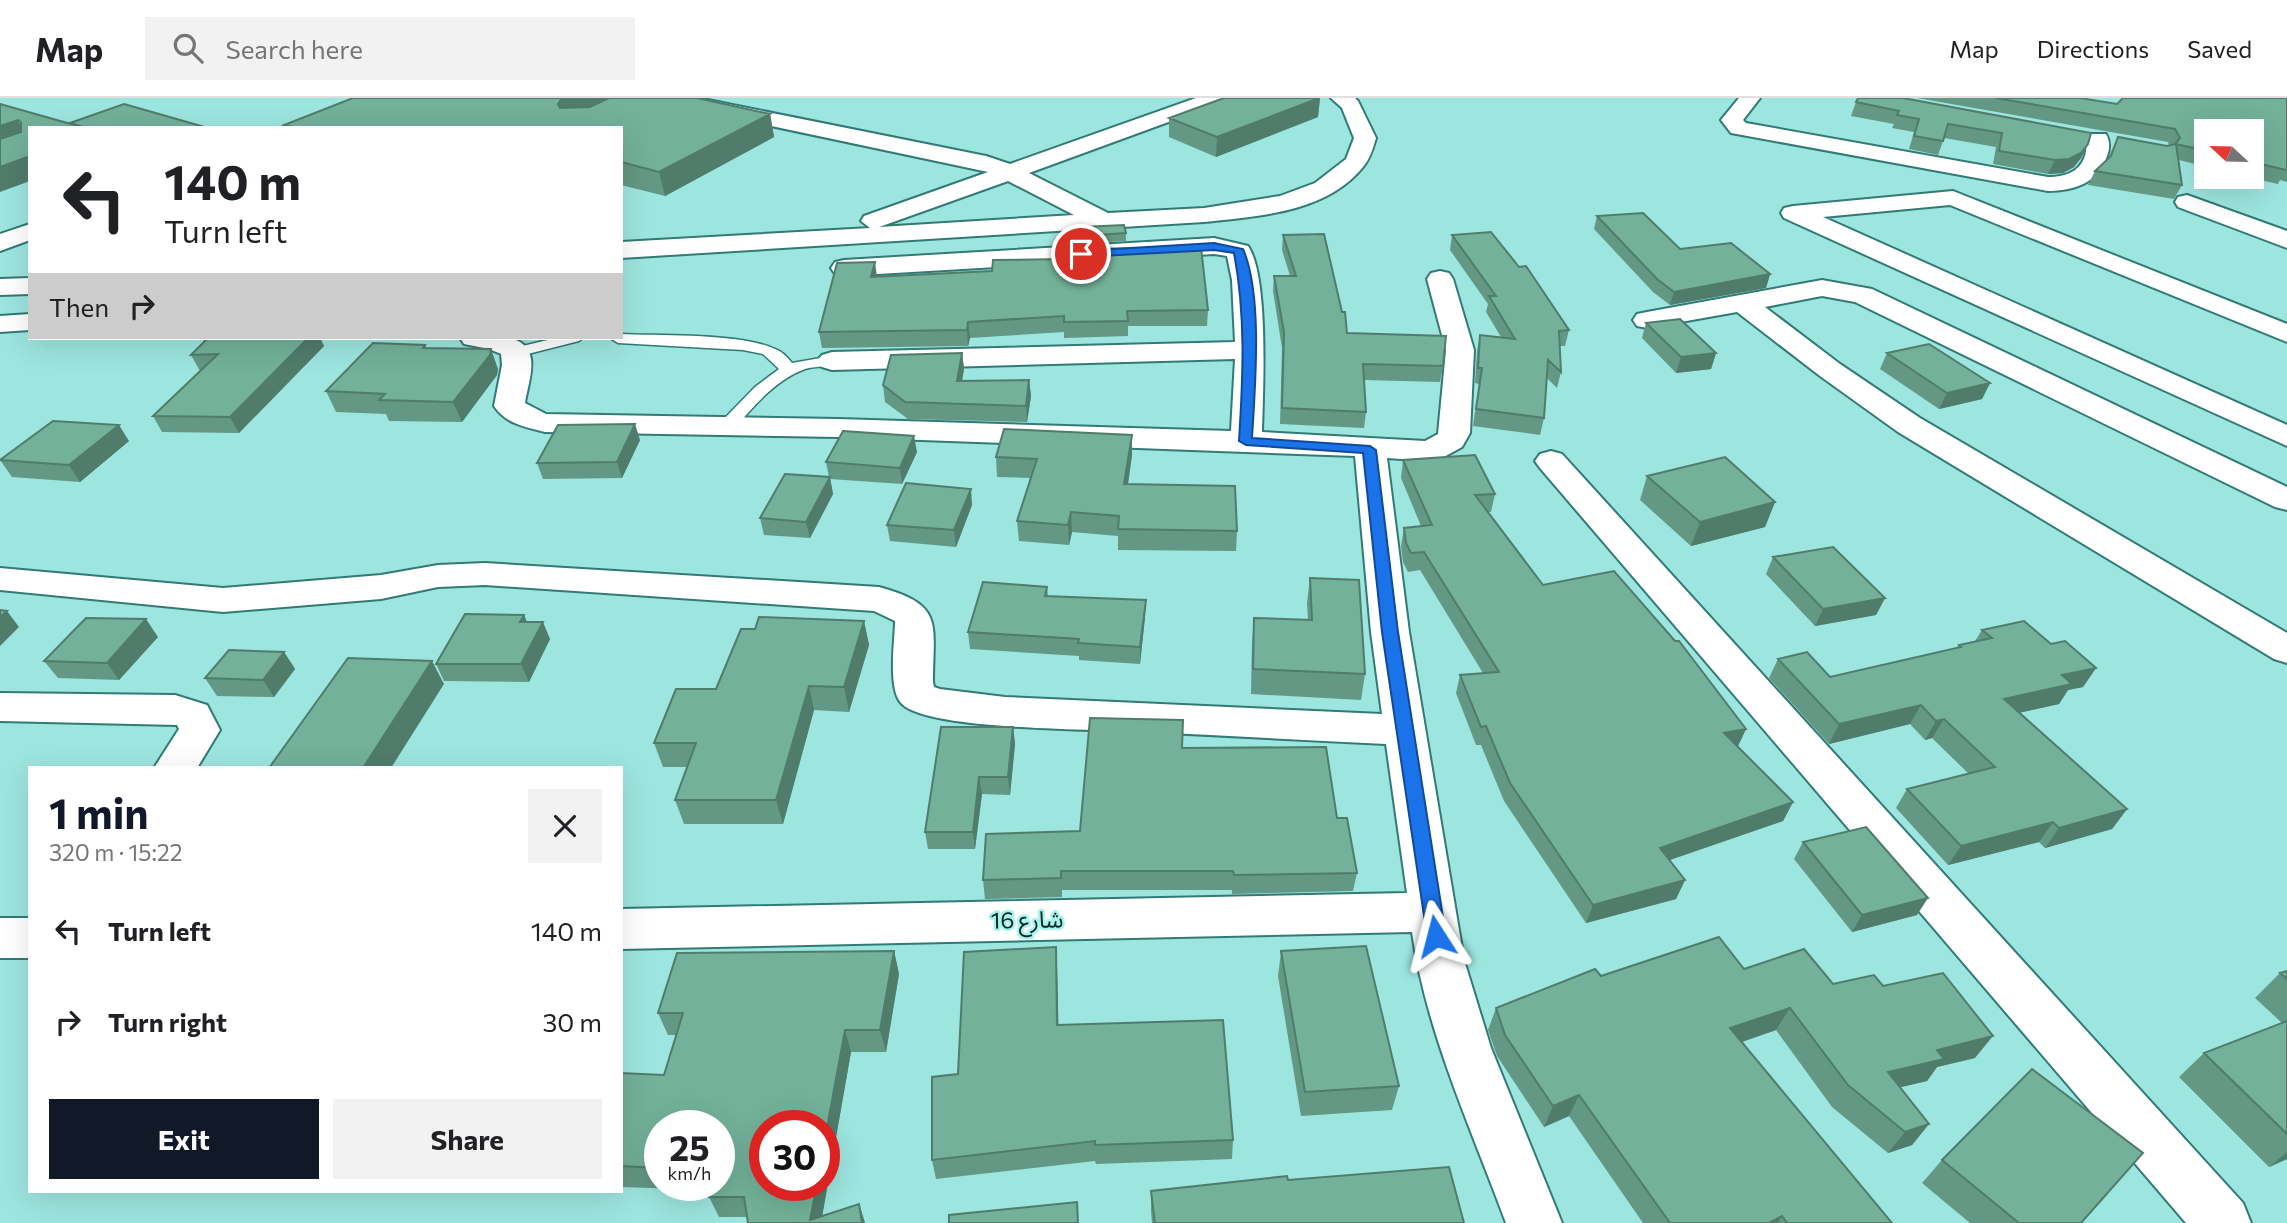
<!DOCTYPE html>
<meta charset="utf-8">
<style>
:root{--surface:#fff;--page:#f2f2f2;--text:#202124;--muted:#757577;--line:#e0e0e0;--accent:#111827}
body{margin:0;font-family:Commissioner,"Noto Sans Arabic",sans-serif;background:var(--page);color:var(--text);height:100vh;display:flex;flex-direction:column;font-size:26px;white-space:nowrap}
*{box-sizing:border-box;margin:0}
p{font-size:23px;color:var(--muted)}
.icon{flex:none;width:38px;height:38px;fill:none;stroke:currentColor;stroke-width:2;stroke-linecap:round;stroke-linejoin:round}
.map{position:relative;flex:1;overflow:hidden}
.details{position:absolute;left:28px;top:668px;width:595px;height:427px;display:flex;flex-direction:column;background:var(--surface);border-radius:0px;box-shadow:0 7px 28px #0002}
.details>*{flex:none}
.banner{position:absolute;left:28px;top:28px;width:595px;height:214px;border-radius:0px;box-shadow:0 7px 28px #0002;background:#fff;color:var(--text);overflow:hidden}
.needle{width:46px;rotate:292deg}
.buttons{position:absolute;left:2194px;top:21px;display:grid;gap:14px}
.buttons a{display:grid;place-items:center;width:70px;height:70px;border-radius:0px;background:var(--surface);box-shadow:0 7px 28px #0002;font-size:35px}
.speed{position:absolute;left:644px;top:1012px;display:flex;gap:14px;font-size:35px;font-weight:700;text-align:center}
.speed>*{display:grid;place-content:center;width:91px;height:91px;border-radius:50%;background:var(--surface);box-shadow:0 7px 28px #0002;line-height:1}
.speed small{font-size:18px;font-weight:400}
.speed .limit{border:10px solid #d22;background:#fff;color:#111}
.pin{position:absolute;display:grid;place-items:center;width:60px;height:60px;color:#fff;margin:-30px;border:4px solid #fff;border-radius:50%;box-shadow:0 2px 7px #0007}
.me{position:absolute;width:77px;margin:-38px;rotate:351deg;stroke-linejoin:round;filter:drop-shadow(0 0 5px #0008)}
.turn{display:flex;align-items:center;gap:24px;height:147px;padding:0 21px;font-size:32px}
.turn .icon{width:91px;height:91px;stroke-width:2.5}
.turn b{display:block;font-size:49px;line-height:60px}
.then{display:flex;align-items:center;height:66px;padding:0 21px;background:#0003;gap:14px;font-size:26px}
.round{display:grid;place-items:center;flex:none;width:74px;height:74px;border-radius:0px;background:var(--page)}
.overview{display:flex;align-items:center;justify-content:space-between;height:119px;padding:0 21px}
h1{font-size:42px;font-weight:700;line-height:52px;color:var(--accent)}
.action{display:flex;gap:14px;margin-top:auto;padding:14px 21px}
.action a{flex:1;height:80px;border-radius:0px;background:var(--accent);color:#fff;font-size:28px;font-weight:700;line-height:80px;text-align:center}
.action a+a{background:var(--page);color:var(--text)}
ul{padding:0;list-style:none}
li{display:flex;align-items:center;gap:21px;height:91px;padding:0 21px}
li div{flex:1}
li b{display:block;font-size:26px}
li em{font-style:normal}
header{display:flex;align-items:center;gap:42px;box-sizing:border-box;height:98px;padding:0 35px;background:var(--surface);border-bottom:2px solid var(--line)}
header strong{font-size:33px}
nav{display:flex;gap:38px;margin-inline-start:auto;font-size:24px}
.search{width:490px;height:63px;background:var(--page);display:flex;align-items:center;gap:18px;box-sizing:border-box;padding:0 24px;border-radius:0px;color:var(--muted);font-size:26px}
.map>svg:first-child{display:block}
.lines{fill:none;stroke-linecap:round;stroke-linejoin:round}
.service-casing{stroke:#317a75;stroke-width:3}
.minor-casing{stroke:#317a75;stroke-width:4}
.service{fill:#fff;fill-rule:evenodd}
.minor{fill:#fff;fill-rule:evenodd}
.wall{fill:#639884;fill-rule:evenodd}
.shaded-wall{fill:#507c6c}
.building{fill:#73b19a;stroke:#507c6c;stroke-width:2}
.route{fill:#1a73e8;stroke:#114b97;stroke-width:2}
.labels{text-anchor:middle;stroke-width:5;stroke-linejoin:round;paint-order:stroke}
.near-street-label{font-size:23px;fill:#092826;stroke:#aaf2ec}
</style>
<header>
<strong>Map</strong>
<div class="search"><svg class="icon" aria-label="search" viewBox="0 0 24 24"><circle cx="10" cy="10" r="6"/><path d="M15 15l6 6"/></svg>Search here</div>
<nav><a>Map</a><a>Directions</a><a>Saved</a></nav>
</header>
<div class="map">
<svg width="2287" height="1125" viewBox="0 0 2287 1125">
<rect width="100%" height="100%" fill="#9de5df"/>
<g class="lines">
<defs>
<path id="service" d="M621,236C661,238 741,235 775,251C783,254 787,259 792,265L832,258L840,263L838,266C827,269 815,268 805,271C775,282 753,309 733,332L727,333L719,328L721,324L755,289L779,271L763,256L743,252L618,245L610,240H621Z
M556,240H582L579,243L516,259L508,254L510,251Z"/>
<path id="minor" d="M657,0H698L986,58L1010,66L1196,0H1226L1223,4L1029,75L1108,115L1204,110L1280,98L1315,85L1346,61L1354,40L1342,10L1331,0H1355L1358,3L1376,40C1373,50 1370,61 1363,69C1326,115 1258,118 1204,124L621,160V144L870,130L861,123L864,118L988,74L667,6L660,4ZM1008,83L1074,117L879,129L882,128Z
M1739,0H1760L1743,22L1746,25L2048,79C2066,79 2083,73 2086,53C2087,46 2086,42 2090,36H2106C2110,43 2110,50 2107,58C2099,85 2073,93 2048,93L1731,35L1721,22Z
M1953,93L2287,226V244L1950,107L1823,119L2287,327V348L1784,120L1781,115L1784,110L1793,108Z
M2187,97L2287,133V150L2178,109L2175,104L2178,99Z
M30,126V142L0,153V136Z
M1214,140L1248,148C1269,178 1263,294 1262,334L1425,343L1438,336L1446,252L1427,181L1431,175L1440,173L1449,175L1453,181L1474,252L1470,335L1462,349L1442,360L1431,363L1387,360L1409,534L1464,862L1491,950L1562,1125H1506C1471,1030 1426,934 1412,834L621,851V811L1407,795L1386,646C1307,642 1227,638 1148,634C1103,631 929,633 902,606C887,592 895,542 895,523L874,513L485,487L438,489L381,501L223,514L0,492V470L223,490L381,477L438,467L485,465L879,489C945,507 933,525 933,584L934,589L940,591L1005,599L1382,616L1371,534L1355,358L838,339L545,334C525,329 506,326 494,308L502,267L501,256L489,251L464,246L460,240C482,239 527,231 531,261C533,275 527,291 525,305L546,316L838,321L1231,333L1235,261L832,272L822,269L817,263L822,257L832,254L1235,244L1232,182L1227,158L1214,156L844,178L835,176L831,170L835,164L844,162Z
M30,180V196L0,197V181Z
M1822,182L1872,191L2287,389V412L2275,409L1855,204L1822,198L1765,209L1840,266L1920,320L2287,535V565L2274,561L1898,334L1820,278L1737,214L1647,230L1637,228L1633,222L1637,216L1647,214Z
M30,216V232L0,234V218Z
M1551,353L1562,356L2243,1105L2251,1125H2186L1540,370L1535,363L1540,356Z
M0,595L175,597L207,607L220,632L197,670H154L179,631L177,627L0,623Z
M0,820H30V860H0Z"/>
</defs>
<use href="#service" class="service-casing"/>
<use href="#minor" class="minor-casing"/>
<use href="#service" class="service"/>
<use href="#minor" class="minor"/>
</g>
<path class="wall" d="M1320,0L1318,19L1216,59L1169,39V20Z
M1917,0H2080L2117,6L2287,0V84L2280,82L2278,86L2247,79H2252V33H2207V69L2179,62L2182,87L2174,101L2088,87L2095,73L2108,60L2118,39L2167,48L2169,47L2168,44Z
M1856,4L2088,46L2081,60L2074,69L2063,75L2048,76L1993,66L1996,49L1944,40L1938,57L1909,51L1914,34L1892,30L1894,26L1851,18Z
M770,16L774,39L665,98L621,87V30H286L284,27Z
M1597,118L1680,151L1770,176L1766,190L1670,207L1653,194L1594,131Z
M1082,129L1126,135V143L1084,145Z
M1283,137L1347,235L1443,268L1440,284L1364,282L1366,314L1364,330L1280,326L1282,250L1273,193L1274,178H1290L1282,152Z
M1452,137L1569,232L1565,248H1560L1561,274L1557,290L1547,280L1544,320L1540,337L1473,328L1479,286L1475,285L1477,253L1480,237L1501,239L1486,214L1488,206L1450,152Z
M877,179L1208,212L1207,228H1128V238L1064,240V234L970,240L968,248L822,250L819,234Z
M1646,225L1716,255L1711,271L1676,275L1642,240Z
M208,240H320L324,248L239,335L162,334L153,318L201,273H200L191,257Z
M425,247L427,250L498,271L497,277L462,324L389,323L386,316L336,314L326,293Z
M962,255L964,271L962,283L1029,282L1031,298L1027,324L908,321L885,304L883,287Z
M1887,255L1990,285L1982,301L1939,311L1880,271Z
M640,342L622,380L543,381L537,365Z
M129,343L80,384L12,379L0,362Z
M917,354L902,386L830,381L833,396L810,440L764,437L760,420L829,379L826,364Z
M1132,357L1128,386L1237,433L1236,453L1118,452V438L1072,434L1069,447L1019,443L1017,423L1031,380L997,379L996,359Z
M1403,362L1495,396L1491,414H1488L1543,487L1746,631L1738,648L1793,704L1783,723L1670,762L1685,782L1676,801L1586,825L1504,703L1481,647H1476L1456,595L1460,577L1483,575L1420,472L1408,474L1403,464L1401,448L1404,430L1421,428L1401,380Z
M1647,378L1775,404L1765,429L1691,448L1640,402Z
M972,407L956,449L890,443L887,427Z
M1773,459L1885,500L1876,517L1815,528L1766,476Z
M1310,480L1365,576L1361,602L1251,596L1252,545L1254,520L1308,522L1307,505Z
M1047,489L1048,498L1145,519L1140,566L1079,562V558L970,551L968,534Z
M524,517L527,524L550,541L529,584L444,583L436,566Z
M864,523L869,547L849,614L814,612L783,726H684L675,702L687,669H663L654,645L716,591L755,531Z
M1982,532L2051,546L2096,570L2083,589L2068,592L2059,606L2018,615L2127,711L2112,731L2045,750L2039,744L1948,767L1896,710L1907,691L1969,676L1932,640L1925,642L1910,626L1829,646L1769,580L1778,561L1830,579L1956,550L1959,547L1975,543Z
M158,539L119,582L58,580L44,563Z
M284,554L295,571L274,599L217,598L205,580Z
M1013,629L1015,646L1010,697L982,696L975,751H928L925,734Z
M1182,650L1337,720L1357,775L1353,793L1232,796V792H1062V799L985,801L983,782L1080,733Z
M1803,744L1917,817L1852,834L1794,761Z
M894,853L899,876L886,954H851L822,1118L859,1106L865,1125H748L747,1119H719L709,1099L711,1092L621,1089V975L664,977L676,937H668L658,915ZM660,1027H719V1087H660Z
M1281,854L1399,988L1392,1012L1301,1018L1278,878Z
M1057,870L1058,927L1233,1042L1232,1061L1096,1066L1095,1063L936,1081L932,1062L958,976Z
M1744,871L1833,886L1883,888L1975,960L1937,969L1927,983L1900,989L1929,1026L1912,1047L1888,1055L1832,1009L1776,932L1742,944L1892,1125H1643L1569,1018L1544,1029L1497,958L1488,932L1496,910L1601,878Z
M2287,873V1061L2269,1069L2179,979L2204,955L2282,925L2255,900L2280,875Z
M1942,1062L2081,1125H1970L1922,1085Z
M1151,1093L1464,1125H1152L1151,1113Z"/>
<path class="shaded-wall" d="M562,0H611L569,23L558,6Z
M1320,0L1318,19L1216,59L1217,39Z
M770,16L774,39L665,98L659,74Z
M18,22L29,42L0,52V28Z
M2088,46L2081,60L2074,69L2063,75L2048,76L2055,62Z
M30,58V83L0,94V69Z
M875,164L877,179H871Z
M1770,176L1766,190L1670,207L1674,194Z
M968,224L970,240L968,248L967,232Z
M308,240H320L324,248L239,335L230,319Z
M491,251L498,271L497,277L462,324L453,304Z
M962,255L964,271L959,299L957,283Z
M1716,255L1711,271L1676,275L1681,259Z
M1029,282L1031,298L1027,324L1026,308Z
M1990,285L1982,301L1939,311L1947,295Z
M635,326L640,342L622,380L617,364Z
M119,327L129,343L80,384L69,367Z
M1132,337V357L1125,406L1124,386Z
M914,338L917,354L902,386L900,370Z
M830,379L833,396L810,440L806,424Z
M971,391L972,407L956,449L954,432Z
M1775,404L1765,429L1691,448L1700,424Z
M1071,414L1072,434L1069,447L1068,427Z
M1885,500L1876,517L1815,528L1823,511Z
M1146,502L1145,519L1140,566V549Z
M7,513L19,529L0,548V519Z
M524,517L531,534L520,524Z
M146,521L158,539L119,582L107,565Z
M864,523L869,547L849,614L844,589Z
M543,524L550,541L529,584L521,566Z
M284,554L295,571L274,599L263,582Z
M432,563L444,586L391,670H363Z
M2096,570L2083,589L2068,592L2059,606L1992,621L2004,601L2062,577Z
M809,588L814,612L783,726L776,702Z
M1921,607L1910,626L1829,646L1839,626Z
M1944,621L1932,640L1925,642L1936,623Z
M1013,629L1015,646L1010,697L1008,679Z
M1746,631L1737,650L1724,635Z
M979,679L982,696L975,751L973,734Z
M1793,704L1783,723L1652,768L1660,750Z
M2127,711L2112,731L2045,750L2059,730Z
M2053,724L2039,744L1948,767L1961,748Z
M1685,782L1676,801L1586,825L1593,807Z
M1928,800L1917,817L1852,834L1862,817Z
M1056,849L1057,870L1059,947L1057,927Z
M894,853L899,876L886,954L880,932Z
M1790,910L1776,932L1718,952L1730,930Z
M845,932L851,954L821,1125L810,1122L817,1087H824V1046Z
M1993,938L1975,960L1937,969L1927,983L1872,996L1888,974L1937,952Z
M1579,997L1569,1018L1544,1029L1553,1008Z
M1929,1026L1912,1047L1888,1055L1905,1034Z
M2287,1054V1061L2269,1069Z
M859,1106L865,1125H862Z
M1782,1118L1778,1125H1769Z"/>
<path class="building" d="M353,0H562L558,6L560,10L590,9L609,0H697L770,16L659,74L621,64V30H296L284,27Z
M1224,0H1319L1217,39L1169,20Z
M1858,0H1903L2091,35L2088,46L2081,55L2069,61L2055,62L1999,53L2002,35L1948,26L1943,43L1914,38L1919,21L1897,17L1899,13L1856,4Z
M1996,0H2080L2117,6L2123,0H2287V71L2286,72L2252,64V33H2207V53L2176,46L2182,87L2095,73L2111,58L2118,39L2167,48L2175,46L2180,40L2175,31Z
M0,6L85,30H30V58L0,69V41L21,34V24L18,22L0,28Z
M124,6L208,30H87L70,25Z
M1643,115L1680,151L1731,145L1770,176L1674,194L1657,181L1597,118Z
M1124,127L1126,135L1083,138L1082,129Z
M1491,134L1519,169L1526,168L1569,232L1559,233L1561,274L1548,262L1544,320L1476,311L1482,270H1478L1480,237L1515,241L1489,198H1496L1452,137Z
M1324,136L1342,214H1345L1347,235L1446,238L1443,268L1363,266L1366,314L1282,310L1284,234L1274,178H1296L1283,137Z
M1201,149L1208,212L1127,213L1128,223L1064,224V218L968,224L967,232L819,234L837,165L875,164L871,179L992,173L993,162L1064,161L1063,155L1086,154V151Z
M1680,221L1716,255L1681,259L1646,225Z
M208,240H308L230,319L153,318L218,256L191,257Z
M373,245L425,247L423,250L491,251L490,257L453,304L379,302L385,296L326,293Z
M1929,246L1990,285L1947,295L1887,255Z
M962,255L957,283L1029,282L1026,308L905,304L883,287L891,257Z
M53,323L119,327L69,367L0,362Z
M635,326L617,364L537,365L558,327Z
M1004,331L1132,337L1124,386L1235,388L1237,433L1118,431L1119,418L1071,414L1068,427L1017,423L1037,361L996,359Z
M843,333L914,338L900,370L826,364Z
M1475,357L1495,396L1475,397L1543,487L1614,473L1675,543H1679L1746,631L1724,635L1793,704L1660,750L1685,782L1593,807L1510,685L1486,628L1481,629L1460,577L1499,574L1424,454L1411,455L1406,445L1404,430L1432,427L1403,362Z
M1725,359L1775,404L1700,424L1647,378Z
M785,376L830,379L806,424L760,420Z
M906,385L971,391L954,432L887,427Z
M1833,449L1885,500L1823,511L1773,459Z
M1310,480L1359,482L1365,576L1253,571L1254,520L1312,522Z
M983,484L1047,489L1045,498L1146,502L1140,549L1078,545L1079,541L968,534Z
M0,512L7,513L0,519Z
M465,516L524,517L520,524H543L521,566H436Z
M759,519L864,523L844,589L809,588L776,702H675L696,645H654L676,591H716L741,531H755Z
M86,520L146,521L107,565L44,563Z
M2024,523L2051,546L2065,543L2096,570L2062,577L2072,586L2004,601L2127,711L2059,730L2053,724L1961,748L1907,691L1995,669L1944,621L1936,623L1921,607L1839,626L1778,561L1807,554L1830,579L1961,549L1959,547L1992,540L1982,532Z
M229,552L284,554L263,582L205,580Z
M348,560L432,563L363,670H269Z
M1090,620L1183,622L1182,650L1326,649L1337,720H1347L1357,775L1234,777L1233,773H1061V780L983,782L986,736L1080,733Z
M941,629H1013L1008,679H979L973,734H925Z
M1866,729L1928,800L1862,817L1803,744Z
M1719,839L1744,871L1804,851L1833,886L1874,877L1883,888L1943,875L1993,938L1937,952L1944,961L1888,974L1929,1026L1905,1034L1848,987L1790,910L1730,930L1892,1125H1787L1782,1118L1769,1125H1670L1579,997L1553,1008L1505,937L1496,910L1595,871L1601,878Z
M1366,848L1399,988L1305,994L1281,853Z
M1056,849L1057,927L1223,922L1233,1042L1095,1047V1043L932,1062V979L958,976L964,854Z
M894,853L880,932H845L824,1046V1027H765V1087H817L810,1122L859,1106L862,1125H748L744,1099H709L712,1087H719V1027H660V1070L621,1068V975L664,977L683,915H658L677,855Z
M2287,873V881L2280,875Z
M2287,923V1036L2204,955Z
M2032,971L2143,1055L2081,1125H2019L1942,1062Z
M1449,1069L1464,1125H1155L1151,1093L1287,1078L1288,1082Z
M1077,1104L1078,1125H949V1117Z"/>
<path class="route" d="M1214,145L1243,151C1263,197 1255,289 1252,340L1370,348L1376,352L1398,534L1446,838L1443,844L1436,846L1430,844L1427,838L1382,534L1363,355L1246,347L1239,343C1243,280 1246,218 1234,155L1214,152L1081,159L1075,156L1081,153Z"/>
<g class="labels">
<g class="near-street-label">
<text transform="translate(1027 822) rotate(-1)" y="8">شارع 16</text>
</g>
</g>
</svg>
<div class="buttons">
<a><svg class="needle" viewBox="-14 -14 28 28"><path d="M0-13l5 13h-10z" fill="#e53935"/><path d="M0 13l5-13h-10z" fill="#757577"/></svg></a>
</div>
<div class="speed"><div>25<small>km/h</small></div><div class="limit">30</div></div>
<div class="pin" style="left:1081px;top:156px;background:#d93025"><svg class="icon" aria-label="arrive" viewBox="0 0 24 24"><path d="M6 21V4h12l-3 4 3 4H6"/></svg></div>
<svg class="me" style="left:1436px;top:838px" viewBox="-20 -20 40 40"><path d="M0-17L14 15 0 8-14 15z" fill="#1a73e8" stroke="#fff" stroke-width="4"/></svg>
<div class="banner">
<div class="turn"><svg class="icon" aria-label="left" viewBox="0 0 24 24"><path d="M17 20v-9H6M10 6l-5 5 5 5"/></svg><div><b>140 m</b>Turn left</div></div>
<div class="then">Then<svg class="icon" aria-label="right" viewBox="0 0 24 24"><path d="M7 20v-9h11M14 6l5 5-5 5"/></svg></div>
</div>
<section class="details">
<div class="overview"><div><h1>1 min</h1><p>320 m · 15:22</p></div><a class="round"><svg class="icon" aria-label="close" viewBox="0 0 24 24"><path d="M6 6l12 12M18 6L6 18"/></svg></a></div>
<ul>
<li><svg class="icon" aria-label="left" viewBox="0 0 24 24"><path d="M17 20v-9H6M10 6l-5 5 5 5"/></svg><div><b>Turn left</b></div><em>140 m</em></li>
<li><svg class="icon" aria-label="right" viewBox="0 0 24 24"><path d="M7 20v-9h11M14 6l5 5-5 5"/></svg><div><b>Turn right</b></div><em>30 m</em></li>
</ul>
<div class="action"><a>Exit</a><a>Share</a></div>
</section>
</div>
